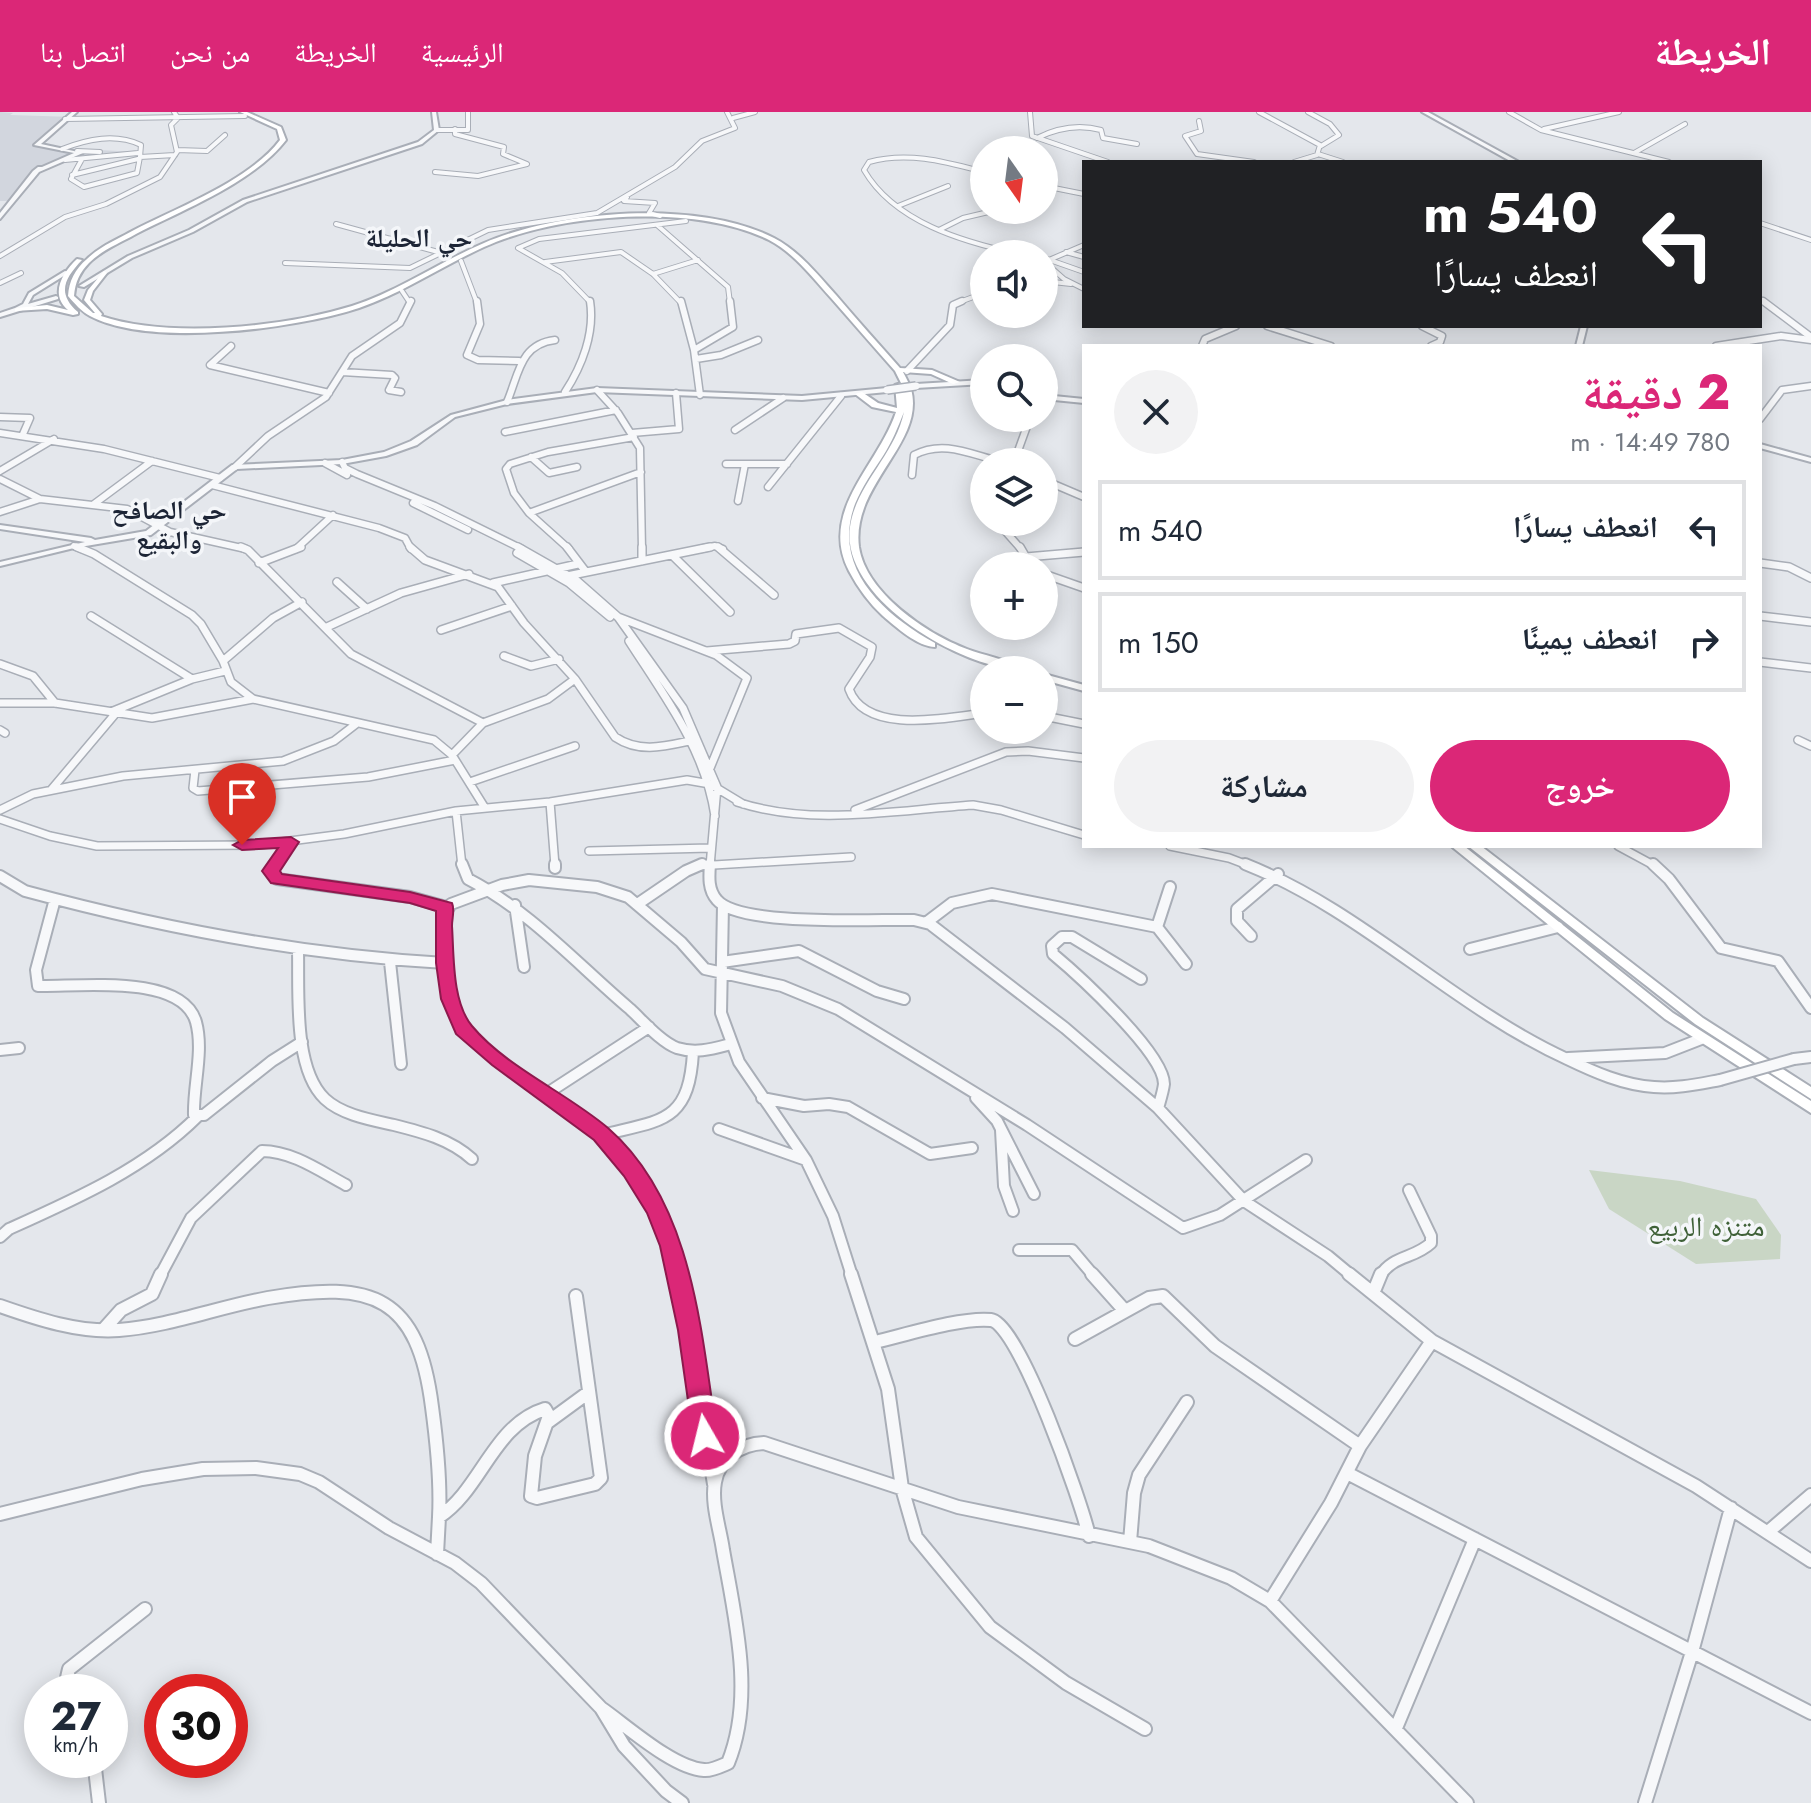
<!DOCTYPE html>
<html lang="ar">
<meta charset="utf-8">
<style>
:root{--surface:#fff;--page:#f2f2f3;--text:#1f2937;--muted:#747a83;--line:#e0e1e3;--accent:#db2777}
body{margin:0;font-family:Jost,"Noto Naskh Arabic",sans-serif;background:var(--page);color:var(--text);direction:rtl;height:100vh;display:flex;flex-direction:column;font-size:30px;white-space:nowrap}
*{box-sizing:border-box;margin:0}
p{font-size:26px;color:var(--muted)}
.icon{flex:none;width:44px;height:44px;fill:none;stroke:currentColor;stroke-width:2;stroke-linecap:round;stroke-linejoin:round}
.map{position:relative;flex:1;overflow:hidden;direction:ltr}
.drawer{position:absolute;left:1082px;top:232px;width:680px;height:504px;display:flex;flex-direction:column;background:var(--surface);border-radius:0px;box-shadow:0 4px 20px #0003;direction:rtl}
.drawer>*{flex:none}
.guide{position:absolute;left:1082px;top:48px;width:680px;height:168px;border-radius:0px;box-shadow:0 4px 20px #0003;direction:rtl;background:#202124;color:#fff;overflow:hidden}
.needle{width:52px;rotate:166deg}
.tools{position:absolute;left:970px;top:24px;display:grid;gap:16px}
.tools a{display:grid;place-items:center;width:88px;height:88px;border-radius:50%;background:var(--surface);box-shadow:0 4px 20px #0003;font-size:40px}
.speed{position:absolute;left:24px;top:1562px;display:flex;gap:16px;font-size:40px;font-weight:700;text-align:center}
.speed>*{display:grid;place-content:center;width:104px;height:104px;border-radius:50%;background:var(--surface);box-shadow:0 4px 20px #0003;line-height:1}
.speed small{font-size:20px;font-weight:400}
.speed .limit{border:12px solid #d22;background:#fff;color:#111}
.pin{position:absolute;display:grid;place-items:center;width:68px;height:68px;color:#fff;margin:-82px -34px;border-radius:50% 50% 50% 0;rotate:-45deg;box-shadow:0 0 8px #0007}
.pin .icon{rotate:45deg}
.me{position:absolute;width:88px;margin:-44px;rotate:352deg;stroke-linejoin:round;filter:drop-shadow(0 0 6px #0008)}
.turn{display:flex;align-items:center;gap:28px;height:168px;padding:0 32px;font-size:36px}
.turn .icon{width:104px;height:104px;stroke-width:2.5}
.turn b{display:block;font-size:56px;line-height:68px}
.round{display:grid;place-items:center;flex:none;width:84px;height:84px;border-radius:42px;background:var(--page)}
.summary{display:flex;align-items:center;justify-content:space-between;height:136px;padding:0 32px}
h1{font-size:48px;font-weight:800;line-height:60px;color:var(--accent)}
.cta{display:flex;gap:16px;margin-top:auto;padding:16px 32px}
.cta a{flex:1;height:92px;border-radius:48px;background:var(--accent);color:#fff;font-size:32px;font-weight:800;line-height:92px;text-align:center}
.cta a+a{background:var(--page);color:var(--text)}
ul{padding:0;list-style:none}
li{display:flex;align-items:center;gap:24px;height:100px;margin:0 16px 12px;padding:0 16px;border:4px solid var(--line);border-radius:0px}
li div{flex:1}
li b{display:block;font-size:30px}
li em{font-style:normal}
header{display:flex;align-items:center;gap:48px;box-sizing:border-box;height:112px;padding:0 40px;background:var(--accent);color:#fff}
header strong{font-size:38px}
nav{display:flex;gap:44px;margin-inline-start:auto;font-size:28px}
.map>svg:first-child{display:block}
.built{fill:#d2d6de}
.green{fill:#c9d6c5}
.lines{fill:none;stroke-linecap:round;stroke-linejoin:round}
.minor-far4-casing{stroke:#a9aeb7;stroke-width:6}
.minor-far3-casing{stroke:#a9aeb7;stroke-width:9}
.minor-far2-casing{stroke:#a9aeb7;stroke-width:10}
.minor-far1-casing{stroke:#a9aeb7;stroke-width:14}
.minor-casing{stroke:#a9aeb7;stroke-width:16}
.tertiary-casing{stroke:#a9aeb7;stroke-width:4}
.secondary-casing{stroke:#a9aeb7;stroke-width:4}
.minor-far4{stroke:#f7f8fa;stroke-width:4}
.minor-far3{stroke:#f7f8fa;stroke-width:6}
.minor-far2{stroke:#f7f8fa;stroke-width:7}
.minor-far1{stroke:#f7f8fa;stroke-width:10}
.minor{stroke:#f7f8fa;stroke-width:12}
.tertiary{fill:#f7f8fa;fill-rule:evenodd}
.secondary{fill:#fff;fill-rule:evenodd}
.minor-bridge-casing{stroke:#a9aeb7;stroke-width:14;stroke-linecap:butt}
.tertiary-bridge-casing{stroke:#a9aeb7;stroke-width:10;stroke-linecap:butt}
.minor-bridge{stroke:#f7f8fa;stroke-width:10}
.tertiary-bridge{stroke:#f7f8fa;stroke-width:7}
.route{fill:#db2777;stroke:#8e194d;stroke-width:2}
.labels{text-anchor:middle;stroke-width:7;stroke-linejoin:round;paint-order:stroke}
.far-neighbourhood-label{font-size:26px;font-weight:bold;fill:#1d2536;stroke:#f4f6f9}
.park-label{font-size:28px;fill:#3f6138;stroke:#f4f6f9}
</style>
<header>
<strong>الخريطة</strong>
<nav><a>الرئيسية</a><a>الخريطة</a><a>من نحن</a><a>اتصل بنا</a></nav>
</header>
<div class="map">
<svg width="1811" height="1691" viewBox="0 0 1811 1691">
<rect width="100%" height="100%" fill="#e4e7ec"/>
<path class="built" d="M0,0L13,1L10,3L74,5L47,24L42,35L137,40L54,52L35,65L14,89H0Z"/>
<path class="green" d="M1589,1058L1680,1069L1756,1087L1781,1123L1780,1147L1696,1152L1609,1097Z"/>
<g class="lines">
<defs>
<path id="minor-far4" d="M1030,0L1032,24L1108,50
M1259,0L1320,33L1317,43L1294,50
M1308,0L1330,12L1339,23L1321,34
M1509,0L1541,18L1669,50
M733,6L755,0
M65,7L245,4
M1199,9L1201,19L1185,24L1197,42L1254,50
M1544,17L1619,0
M437,18H468V0
M1037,26C1057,16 1079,12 1101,18L1103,26L1137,32
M62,37C88,27 115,21 141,33L140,45L175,43
M177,38L207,39L225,23
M77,39L100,40
M1634,41L1685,12
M1318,42L1343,50
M82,47L71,67L84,75L137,61L140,45
M65,48L138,41
M435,60L478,64L527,52L503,42L504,35L455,22V17
M984,60C946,50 908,39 869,50L864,58C894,110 963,130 1019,142
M72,63L138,47
M1044,74L1084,82
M627,85L624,89L655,91L649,101L660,104
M898,94L948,74
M1760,111L1811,128
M336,112L438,140
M657,113L728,175L730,191
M939,118L963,106L997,98
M1066,140L1084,145
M0,144L65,105L106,92L160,65L177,40L171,13L178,6L174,0
M1047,147L1084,160
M1049,148L1084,133
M461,149L477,191
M545,150L621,140L653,162L681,191
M1050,150L1047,152L1064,167L1084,177
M285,151L410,156L488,118L597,101L675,55L702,29L735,16L727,0
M653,162L698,148
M1044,169L1071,172
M0,171L21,161
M402,179L410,191
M1760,187L1766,191
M591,191L562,161L518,136L539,127L686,109
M957,191L984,181"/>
<path id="minor-far3" d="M477,189L480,212L467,243L478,248L519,249
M681,189L694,238L700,283
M1763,189L1811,225
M1267,214L1331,234
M1422,214L1442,224L1440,230L1431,234
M231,234L210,253L329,281
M1202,234L1205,227L1236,214
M1716,234L1781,224L1811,228
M694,238L733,215L730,189
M696,247L721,243L758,228
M907,259L950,213L953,193L962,189
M342,260L392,263L395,266L389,278L401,280
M597,278L618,301L640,336L642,437
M565,280C582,254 595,221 590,189
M507,290C519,262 520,232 555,228
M0,305L30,306L23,322
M1760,307L1782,278L1811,274
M735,318L783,286
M505,320L616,298
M0,321L104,337L220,366
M632,321L679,317L676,281
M531,345L549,361L577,355
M342,350L345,356L357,362L435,394L522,437
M1014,350L1030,306
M325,351L347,363
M726,352H787
M235,355L268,324L326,285L352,244L400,211L411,189
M0,359L54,327
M912,363L914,343C944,327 972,343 1002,350
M0,367L40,387L127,397L170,420L246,437
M1044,368L1084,385
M212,373L379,416L405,426L411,437
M768,375L841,284
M738,389L745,352
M413,391L468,418
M94,392L152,349
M0,400L40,387
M529,401L514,381L506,357L510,352L548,340L634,325
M997,410L1021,437
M74,434L82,437
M296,437L333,403
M569,437L529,401L641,360
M700,437L715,434L723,437"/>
<path id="minor-far2" d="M77,435L94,442L192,503L201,512L223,549L231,570L253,587L434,628L452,643L485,696
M241,435L248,438L351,542L483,611L452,643
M410,435L425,448L498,475L524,511L575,567L548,587L483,611
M518,435L576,468L618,505L683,596L717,675L710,754
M567,435L586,460
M642,435V449
M718,435L774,483
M1020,435L1031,454
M517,441L569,471L610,505
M672,443L730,500
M1026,445L1084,440
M259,451L301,435
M1760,451L1789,455L1811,466
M1044,462L1084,476
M567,464L710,435
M337,470L367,497
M493,471L578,452
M91,504L192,567
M1760,504L1811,510
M618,505L716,543L747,566L708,661
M327,515L401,481L469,462
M441,518L512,494
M629,529C665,585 705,637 715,704
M707,539L789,532L795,529L796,522L839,516L872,535L870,545L849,577C865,623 946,606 984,601
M504,544L531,554L559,547
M223,549L273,506L302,490
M1760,550L1811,556
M0,552L33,564L55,591
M575,567L615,625C640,642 666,634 694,628
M0,591H55L152,606L253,587
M111,600L192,567L225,559
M1044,604L1084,612
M0,618L5,621
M1798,628L1811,634
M195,658L193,676L198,679L368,665L455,648
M470,670L575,634
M51,678L116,601
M550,690L555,754
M737,690C812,715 896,698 973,693L1001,698L1084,723
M0,698L33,682L123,664L283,649L334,629L356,612
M855,698L1006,640L1028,639L1084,646
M456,699L462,754
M0,707L50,724L97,734L259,733L344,722L456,699L550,690L687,668L710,672L743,692
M1170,734L1229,746L1250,754
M1618,734L1655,754
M589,739L710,736
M274,754L291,730
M697,754L851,745"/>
<path id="minor-far1" d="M276,752L271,759L277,767L410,785L446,795
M462,752L468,767C530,799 577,852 630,897C643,909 661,930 677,936C696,942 712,937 731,932
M555,752V756
M710,752C709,765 708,778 717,788C740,815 876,807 914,808L930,812L1065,916L1158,996L1244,1089L1328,1144L1352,1164
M1245,752C1363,799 1452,894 1567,947C1594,960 1623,973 1654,975C1676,977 1698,972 1720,968
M1653,752L1669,767L1721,836L1778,849L1811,896
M0,764L25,779C162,816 303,843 445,851
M55,787L36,858L38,874C79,875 182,861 196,910C204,939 193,974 194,1003H204L272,949L302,930
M639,791L686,759L702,752
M515,793L524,855
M723,793L721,901L739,950L806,1048L833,1104L852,1164
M927,810L952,791L992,782L1157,815L1186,852
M1157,815L1170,775
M1251,824L1237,809V797L1278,762
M1470,837L1558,815
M298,839C299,880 293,957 325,987C342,1003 372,1008 394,1013C422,1020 450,1027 472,1047
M390,850L401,952
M722,850L799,839L877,879L904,887
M1141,867L1072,825H1062L1052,834L1053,842C1077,862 1164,941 1164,972C1163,980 1160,989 1158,996
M0,938L19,936
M1568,946L1665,941L1701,927
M1794,947L1811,945
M546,982L649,915
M762,986L804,994L829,992L848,995L930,1042L972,1036
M976,986L997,1009L1034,1082
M719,1017L806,1048
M1001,1018L1004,1074L1013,1099
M602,1023C662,1008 689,1011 693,940
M0,1125L9,1117C76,1087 146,1056 198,1004
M1019,1138H1072L1094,1164
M160,1164L191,1106L262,1039C292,1039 320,1059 346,1073
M679,1164L657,1099L629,1054L594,1019L482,936L462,917L449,881L443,821V805L451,792L502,773L529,768L597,775L628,785L681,830L705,857L782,874L838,897L1027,1013L1183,1116L1220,1103L1306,1048
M1380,1164C1393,1143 1414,1147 1431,1131V1124L1409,1078"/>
<path id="minor" d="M679,1162L714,1372
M851,1162L888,1277L902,1376L916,1425L990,1515L1066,1571L1145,1617
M1092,1162L1125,1199
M1349,1162L1432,1229L1696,1374L1811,1449
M1374,1179L1381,1162
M0,1194C37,1207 79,1221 119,1218C170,1214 218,1195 268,1186C373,1168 418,1184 432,1295C437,1332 441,1368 439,1405
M104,1217L121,1198L152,1182L161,1162
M1075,1227L1149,1186L1163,1184L1215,1234L1360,1334
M875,1230C905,1223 961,1205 991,1208C1019,1211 1082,1392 1089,1424
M548,1310L589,1280
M1347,1361L1811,1601
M0,1402L142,1367L203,1357L256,1356L300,1362L319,1370L389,1416L455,1451L481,1471L601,1596L624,1634L666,1679L682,1691
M1768,1420L1811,1383
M1130,1430L1134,1381L1139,1363L1187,1290
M437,1442L439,1405C481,1378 493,1313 545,1297L549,1304L535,1344L531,1384L537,1386L595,1372L601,1366L576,1184
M1270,1489L1467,1691
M71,1580L66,1570L69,1557L145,1497
M601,1596C627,1614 673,1656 704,1658C711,1659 721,1654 728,1651C755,1585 735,1506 723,1438C720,1417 711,1391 715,1370C719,1346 741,1332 764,1331L958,1395L1149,1434L1231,1466L1270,1489L1331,1391L1360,1334L1432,1229
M1396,1616L1475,1427
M94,1648L99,1691
M1645,1691L1692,1540L1731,1396"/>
<path id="tertiary" d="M72,0H77L41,32L83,41L39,60L0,107V101L33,59L38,55H42L74,41L34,33Z
M432,0H436L439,18L422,32L247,90L193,120L132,146L84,175L79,174L128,144L189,118L243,88L418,30L434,18Z
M1422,0H1428L1519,50H1512Z
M65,159L70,160L33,183L28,192L56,184L58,185V187L0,205V201L15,196L23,192L29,181Z
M1581,214H1587L1582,234H1576Z
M984,268V272L916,276L913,274L916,272Z
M597,276L802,284L887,276L890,278L887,280L802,288L597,280L507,292L455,305L417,333L386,344L342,352L237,357L151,423L74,436L0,454V450L85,430L0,417V413L91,426L95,428L146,419L232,353L342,348L384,340L411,329L451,303L507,288Z
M1044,283L1084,287V291L1044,287Z
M1760,332L1811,346V350L1760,336Z"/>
<path id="secondary" d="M240,0H247L281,15L286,28C254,70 183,98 136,122C120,131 102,138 89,151C80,160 75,170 74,184L93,201H95L84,188L88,178L104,159L107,161L93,179L90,188L102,202L101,204C169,227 284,215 352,194C399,179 439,150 484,131C560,98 698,87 774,126C799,139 817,162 836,183C857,208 879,232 900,256L932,258L960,270L953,272L931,262L903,260C906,266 909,271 911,277C926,331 851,372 859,435C866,481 927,522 967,537C985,544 1008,547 1024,558C963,558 840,487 850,415C856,372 895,343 904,300C898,315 892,330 883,344C873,359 862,375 855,392C831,456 884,503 935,531V535C918,535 896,515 883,504C869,491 858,476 849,459C818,399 878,354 896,300L872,295L855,282L862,280L878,291L897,296L895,273L901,271L895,259C873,234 852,210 831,186C812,165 794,141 769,128C695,91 559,101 484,135C442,154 403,181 359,196C295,217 150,236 90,204C82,200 74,191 68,184C69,169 75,157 87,147C100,134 118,127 134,118C179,95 250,68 280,28L277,17Z
M77,147L82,148C65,166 56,181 78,200V202L73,203L47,197L15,199V197L17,196L47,193L68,198C49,182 63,160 77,147Z
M1044,562L1084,573V579L1044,568Z
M1451,734H1464L1673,901L1811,989V1001L1665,907Z
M1468,734H1481L1703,906L1811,975V987L1695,912Z"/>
</defs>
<use href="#minor-far4" class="minor-far4-casing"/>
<use href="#minor-far3" class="minor-far3-casing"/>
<use href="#minor-far2" class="minor-far2-casing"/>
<use href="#minor-far1" class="minor-far1-casing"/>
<use href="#minor" class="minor-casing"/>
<use href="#tertiary" class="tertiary-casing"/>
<use href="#secondary" class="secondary-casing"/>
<use href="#minor-far4" class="minor-far4"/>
<use href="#minor-far3" class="minor-far3"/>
<use href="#minor-far2" class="minor-far2"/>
<use href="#minor-far1" class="minor-far1"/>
<use href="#minor" class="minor"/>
<use href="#tertiary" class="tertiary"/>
<use href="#secondary" class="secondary"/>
<defs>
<path id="minor-bridge" d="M1720,968L1794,947"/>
<path id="tertiary-bridge" d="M887,278L916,274"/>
</defs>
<use href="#minor-bridge" class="minor-bridge-casing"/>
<use href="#tertiary-bridge" class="tertiary-bridge-casing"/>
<use href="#minor-bridge" class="minor-bridge"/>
<use href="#tertiary-bridge" class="tertiary-bridge"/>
</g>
<path class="route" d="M291,725L299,730L280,759L282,762L410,780L452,791C455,798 452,806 452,814C454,844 452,890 472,914C506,955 567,981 608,1016C693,1090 701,1219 717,1324L713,1331L705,1335L697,1331L693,1324L678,1218L660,1134L647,1101L624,1064L594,1028L492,953L456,922L441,887L436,851V799L410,791L271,771L262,759L278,736L242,738L233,733L242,728Z"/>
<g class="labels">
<g class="far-neighbourhood-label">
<text x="419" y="135">حي الحليلة</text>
<text x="169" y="407">حي الصافح<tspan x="169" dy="30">والبقيع</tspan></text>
</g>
<g class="park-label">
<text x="1706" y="1124">متنزه الربيع</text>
</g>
</g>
</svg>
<div class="tools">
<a><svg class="needle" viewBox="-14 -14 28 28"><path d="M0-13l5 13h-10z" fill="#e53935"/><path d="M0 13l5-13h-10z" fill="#747a83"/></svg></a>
<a><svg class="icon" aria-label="sound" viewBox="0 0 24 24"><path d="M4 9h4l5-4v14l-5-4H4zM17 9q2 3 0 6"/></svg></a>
<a><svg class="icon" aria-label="search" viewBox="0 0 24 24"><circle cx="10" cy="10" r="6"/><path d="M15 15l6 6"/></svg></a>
<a><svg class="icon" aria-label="layers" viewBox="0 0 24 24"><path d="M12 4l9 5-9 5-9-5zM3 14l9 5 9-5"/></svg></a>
<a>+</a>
<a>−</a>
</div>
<div class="speed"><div>27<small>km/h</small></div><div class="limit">30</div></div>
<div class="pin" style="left:242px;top:733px;background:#d93025"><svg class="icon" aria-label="arrive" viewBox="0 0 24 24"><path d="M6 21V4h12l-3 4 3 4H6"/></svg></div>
<svg class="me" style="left:705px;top:1324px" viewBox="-20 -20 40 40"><circle r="17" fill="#db2777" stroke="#fff" stroke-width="3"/><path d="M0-11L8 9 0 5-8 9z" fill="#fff"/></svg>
<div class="guide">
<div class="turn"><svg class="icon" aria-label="left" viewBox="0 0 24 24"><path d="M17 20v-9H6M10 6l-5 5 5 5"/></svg><div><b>540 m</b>انعطف يسارًا</div></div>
</div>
<section class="drawer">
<div class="summary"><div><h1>2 دقيقة</h1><p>780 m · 14:49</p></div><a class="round"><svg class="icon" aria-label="close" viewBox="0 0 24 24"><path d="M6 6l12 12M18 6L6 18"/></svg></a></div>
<ul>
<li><svg class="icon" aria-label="left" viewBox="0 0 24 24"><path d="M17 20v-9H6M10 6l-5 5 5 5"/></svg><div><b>انعطف يسارًا</b></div><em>540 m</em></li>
<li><svg class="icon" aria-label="right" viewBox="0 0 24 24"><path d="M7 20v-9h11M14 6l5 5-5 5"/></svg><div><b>انعطف يمينًا</b></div><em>150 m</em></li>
</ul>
<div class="cta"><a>خروج</a><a>مشاركة</a></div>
</section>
</div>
